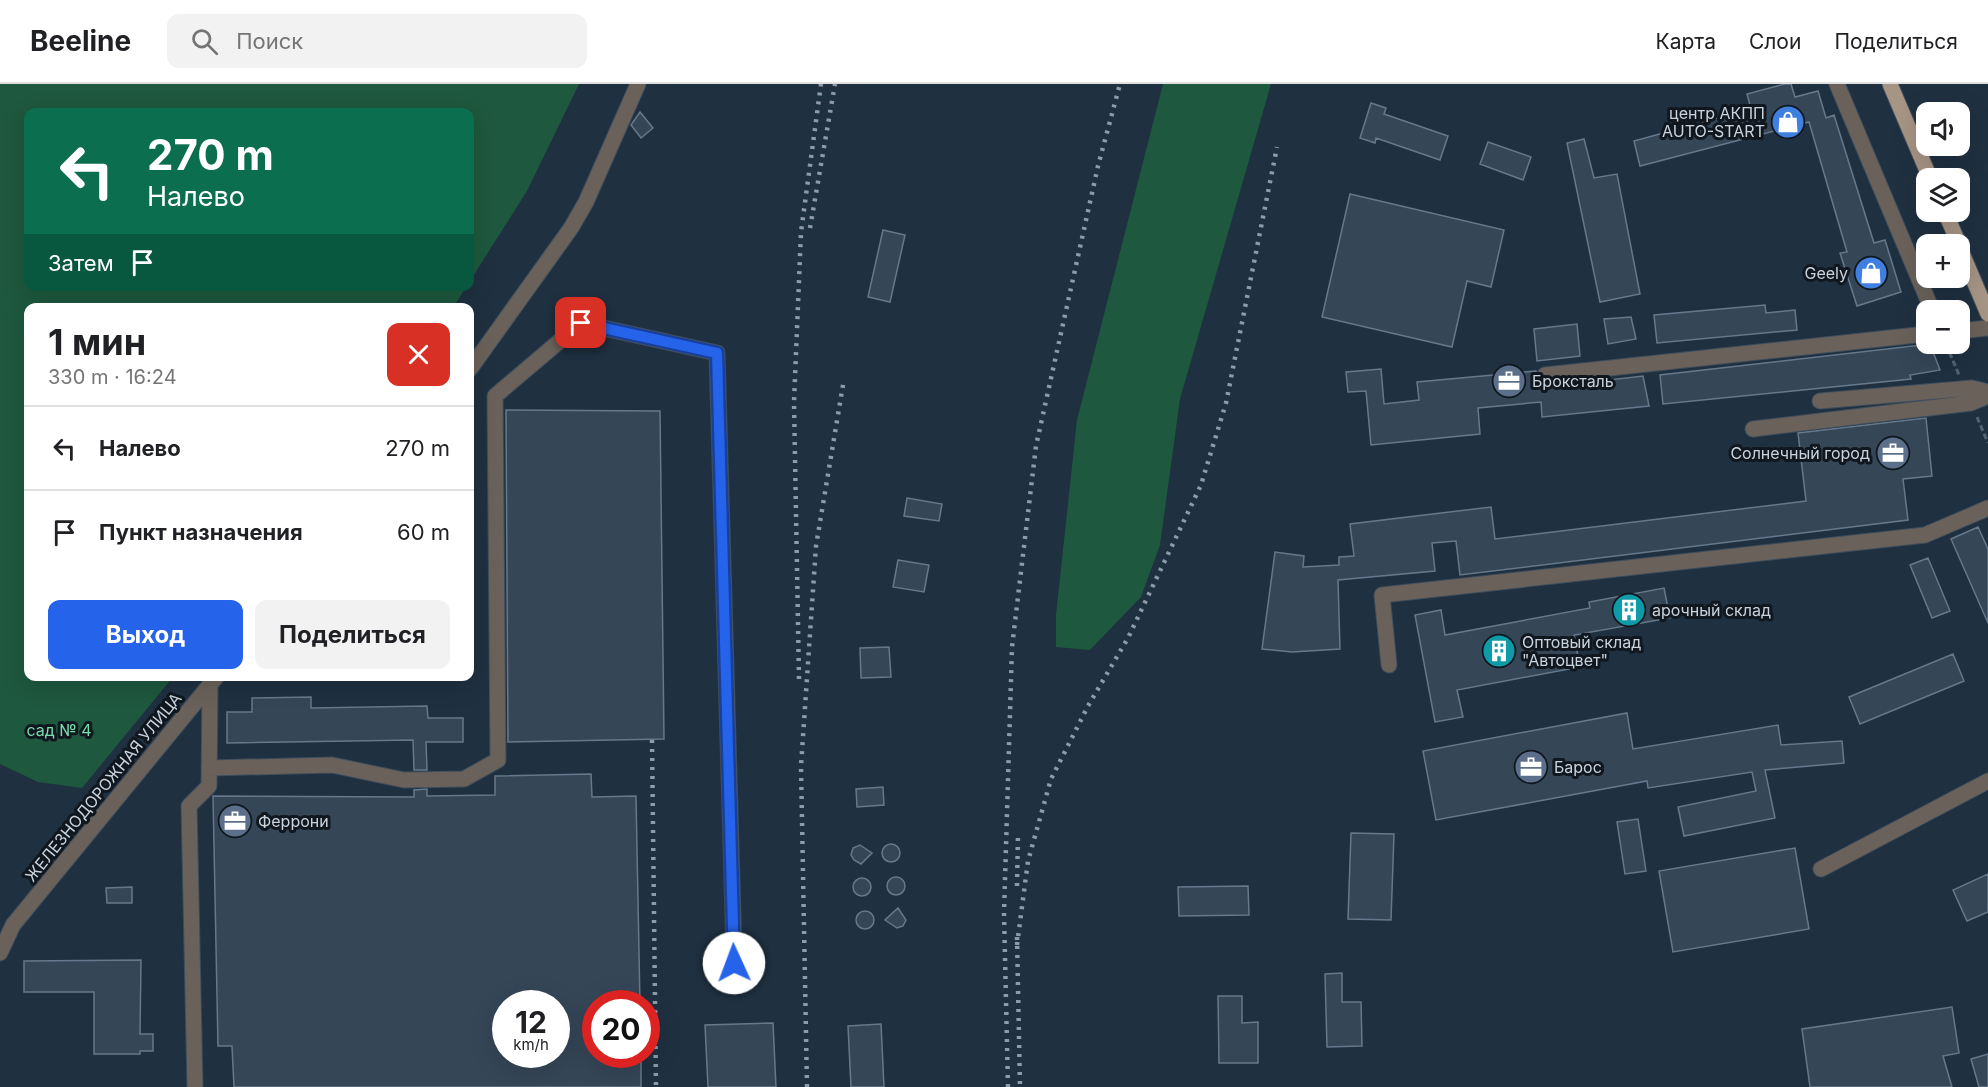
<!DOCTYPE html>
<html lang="ru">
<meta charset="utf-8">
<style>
:root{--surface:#fff;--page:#f2f2f2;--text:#202124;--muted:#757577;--line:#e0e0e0;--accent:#2563eb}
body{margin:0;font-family:Inter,sans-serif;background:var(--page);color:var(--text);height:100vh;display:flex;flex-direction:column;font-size:22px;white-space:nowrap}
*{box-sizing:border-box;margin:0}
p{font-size:20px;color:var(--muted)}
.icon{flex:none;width:33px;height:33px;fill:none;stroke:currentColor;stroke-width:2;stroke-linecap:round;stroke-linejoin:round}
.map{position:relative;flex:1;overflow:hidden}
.side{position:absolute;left:24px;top:219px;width:450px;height:378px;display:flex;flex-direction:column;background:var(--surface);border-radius:12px;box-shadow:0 6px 24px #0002}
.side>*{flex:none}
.top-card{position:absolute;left:24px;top:24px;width:450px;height:183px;border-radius:12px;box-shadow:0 6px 24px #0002;background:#0b6e4f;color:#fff;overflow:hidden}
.controls{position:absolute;left:1916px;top:18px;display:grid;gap:12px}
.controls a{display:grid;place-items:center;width:54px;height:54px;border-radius:12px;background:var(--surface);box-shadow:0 6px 24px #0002;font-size:30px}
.speed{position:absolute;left:492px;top:906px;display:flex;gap:12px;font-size:30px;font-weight:700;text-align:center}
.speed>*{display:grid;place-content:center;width:78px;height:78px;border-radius:50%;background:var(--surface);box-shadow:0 6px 24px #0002;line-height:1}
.speed small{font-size:15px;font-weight:400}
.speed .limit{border:9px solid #d22;background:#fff;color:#111}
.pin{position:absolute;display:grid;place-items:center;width:51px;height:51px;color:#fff;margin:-26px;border-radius:12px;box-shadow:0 3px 9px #0006}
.me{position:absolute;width:66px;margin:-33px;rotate:358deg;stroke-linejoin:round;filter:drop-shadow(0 0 4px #0008)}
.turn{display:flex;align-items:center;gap:21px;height:126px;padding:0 24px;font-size:27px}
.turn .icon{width:78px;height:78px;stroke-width:2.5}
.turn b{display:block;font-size:42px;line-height:51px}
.then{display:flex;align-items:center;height:57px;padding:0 24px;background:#0003;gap:12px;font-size:22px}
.round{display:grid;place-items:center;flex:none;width:63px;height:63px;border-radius:12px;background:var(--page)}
.overview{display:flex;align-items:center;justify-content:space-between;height:102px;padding:0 24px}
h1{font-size:36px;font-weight:700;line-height:45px}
.cta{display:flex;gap:12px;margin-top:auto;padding:12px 24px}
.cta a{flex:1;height:69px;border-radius:12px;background:var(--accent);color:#fff;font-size:24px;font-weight:700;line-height:69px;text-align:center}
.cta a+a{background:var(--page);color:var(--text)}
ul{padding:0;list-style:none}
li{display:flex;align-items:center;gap:18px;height:84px;padding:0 24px;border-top:2px solid var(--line)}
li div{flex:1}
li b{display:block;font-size:22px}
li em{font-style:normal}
header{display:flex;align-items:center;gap:36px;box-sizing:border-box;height:84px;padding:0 30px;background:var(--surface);border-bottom:2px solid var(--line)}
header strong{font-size:28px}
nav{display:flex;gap:33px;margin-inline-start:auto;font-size:21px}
.search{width:420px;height:54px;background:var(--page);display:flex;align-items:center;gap:15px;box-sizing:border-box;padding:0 21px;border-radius:12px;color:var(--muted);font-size:22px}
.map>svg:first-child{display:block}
.green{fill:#1e583e}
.building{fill:#354657;stroke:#66798c;stroke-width:1.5;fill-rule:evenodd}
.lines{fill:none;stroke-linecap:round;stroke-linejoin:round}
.minor-casing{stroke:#3e4d5c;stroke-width:17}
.major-casing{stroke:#3e4d5c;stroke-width:17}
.path{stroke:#536271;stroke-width:3;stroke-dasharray:6 3;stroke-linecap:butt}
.minor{stroke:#6a625a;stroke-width:15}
.major{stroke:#a69484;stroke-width:15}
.rail{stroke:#8f9ba8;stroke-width:4.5;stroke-dasharray:3 6;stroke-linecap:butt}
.route-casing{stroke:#184099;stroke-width:15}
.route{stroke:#2563eb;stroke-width:10}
.labels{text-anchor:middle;stroke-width:6;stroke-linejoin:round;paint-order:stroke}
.poi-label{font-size:16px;fill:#c9d3de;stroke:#10171e;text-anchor:start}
.park-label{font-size:16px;fill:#79daaa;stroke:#10171e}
.street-label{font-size:16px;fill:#c9d3de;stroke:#10171e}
</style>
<header>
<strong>Beeline</strong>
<div class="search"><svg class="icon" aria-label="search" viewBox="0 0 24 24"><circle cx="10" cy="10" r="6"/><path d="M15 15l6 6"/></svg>Поиск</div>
<nav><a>Карта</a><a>Слои</a><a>Поделиться</a></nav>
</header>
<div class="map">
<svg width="1988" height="1003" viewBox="0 0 1988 1003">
<rect width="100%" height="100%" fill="#1f3040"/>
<path class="green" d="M0,0H579L527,107L470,197V28H28V202L466,203L453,224H28V592L173,593L82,704L38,698L0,680Z
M1163,0H1271L1180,315L1160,461L1141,513L1090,566L1056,563V531L1077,336Z"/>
<path class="building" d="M1785,0H1791L1795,13L1818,7L1826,34L1834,31L1874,159L1885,156L1901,208L1857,222L1840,169L1847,168L1809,38L1640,82L1634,57L1751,25L1747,10Z
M1371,19L1386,24L1384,30L1448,52L1440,76L1376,54L1375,59L1360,54Z
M640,28L653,44L641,54L631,41Z
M1584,55L1594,94L1617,90L1640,210L1600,218L1567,59Z
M1488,58L1531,73L1523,96L1480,80Z
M1350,110L1504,146L1491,203L1467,197L1452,263L1322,233Z
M883,146L905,151L890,218L868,213Z
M1765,221L1766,229L1795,226L1797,246L1657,259L1654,231Z
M1631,233L1636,255L1608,260L1604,235Z
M1577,240L1580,272L1537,277L1534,245Z
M1930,260L1940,286L1910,291L1911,295L1663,320L1660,291Z
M1381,285L1384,320L1419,316L1417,298L1536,287L1539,304L1643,292L1649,322L1542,333L1541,318L1478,324L1480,350L1371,361L1366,307L1348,308L1346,288Z
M506,326L660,327L664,655L508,658Z
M1926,334L1932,392L1903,395L1908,436L1460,491L1456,457L1432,459L1435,487L1338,496L1340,565L1292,568L1262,565L1275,468L1304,472L1303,483L1339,481V473L1354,472L1350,440L1491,423L1495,455L1806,417L1798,349Z
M907,414L942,420L939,437L904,432Z
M1978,443L1988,465V539L1951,455Z
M1928,474L1950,527L1932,534L1910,481Z
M898,476L929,481L924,508L893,503Z
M1664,504L1670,534L1574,551L1580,583L1457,606L1463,633L1435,638L1415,531L1441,526L1445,551L1590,524L1589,518Z
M889,563L891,593L861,594L860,564Z
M1953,570L1964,597L1860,640L1849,613Z
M311,613V624L427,622L428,634H463V658H426L427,686H414L413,656L227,659V628H252V614Z
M1627,629L1633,665L1778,641L1781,661L1842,657L1844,679L1765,686L1775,734L1684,752L1678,723L1756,707L1752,688L1648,704L1647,697L1436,736L1423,667Z
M591,690L592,713L636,712L640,920H596V970H641V1003H234L232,962H218L213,712L414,713V706L427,705V712L495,711V692ZM506,920H556V970H506Z
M883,703L884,721L857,723L856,705Z
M1638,735L1646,787L1625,790L1617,738Z
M1351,749L1394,750L1391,836L1348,835Z
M882 769a9 9 0 1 1 18 0a9 9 0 1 1-18 0Z
M860,761L872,769L861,780L854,776L851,771L853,764Z
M1795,764L1809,845L1673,868L1659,787Z
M1988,790V828L1967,837L1953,806Z
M887 802a9 9 0 1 1 18 0a9 9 0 1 1-18 0Z
M853 803a9 9 0 1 1 18 0a9 9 0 1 1-18 0Z
M1248,802L1249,831L1179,832L1178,803Z
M132,803V819H107L106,804Z
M898,824L906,836L903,842L897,844L885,836Z
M856 836a9 9 0 1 1 18 0a9 9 0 1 1-18 0Z
M141,876L140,950H153V967H140V970H94V908H24V877Z
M1342,889V918H1361L1362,962L1327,963L1325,890Z
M1218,912H1242V939L1258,938V979H1219Z
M1952,923L1959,969L1943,972L1952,1003H1810L1802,945Z
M773,939L776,1003H708L705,941Z
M881,940L884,1003H851L848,942Z
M1988,970V1003H1979L1971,975Z"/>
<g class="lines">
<defs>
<path id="minor" d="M1837,0L1932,226
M1959,247L1988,244
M470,285L571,144L586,118L638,0
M1545,291L1926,250
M1820,317L1972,304L1988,308
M1753,345L1971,319L1988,312
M1389,581L1382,511L1925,451L1988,424
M209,684L332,681L404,696L464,695L498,676L495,312L581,239L717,269L735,903
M1821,785L1988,697
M0,869L13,841L217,592
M195,1003L189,722L209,702L210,602"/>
<path id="major" d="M1890,0L1930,94
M1945,128L1959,160
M1959,162L1988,230"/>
</defs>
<use href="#minor" class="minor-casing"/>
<use href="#major" class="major-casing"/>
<path class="path" d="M1946,260L1959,291
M1977,333L1988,359"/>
<use href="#minor" class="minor"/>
<use href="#major" class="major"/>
<path class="rail" d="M810,144L835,0
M799,595L794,318L801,148L821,0
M652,656L656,1003
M1017,802L1018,750
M1017,853L1020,1003
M1017,861L1028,777L1051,695L1088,622L1128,554L1201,401L1226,319L1277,63
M807,1003L801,682L816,462L844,295
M1008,1003L1004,829L1012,563L1036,362L1098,82L1120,0"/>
</g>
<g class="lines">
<defs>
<path id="route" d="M581,239L717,269L734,879"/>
</defs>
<use href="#route" class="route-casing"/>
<use href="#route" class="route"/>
</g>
<defs>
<symbol id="shop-disc" viewBox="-11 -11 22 22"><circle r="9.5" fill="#3f7fe0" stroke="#10171e"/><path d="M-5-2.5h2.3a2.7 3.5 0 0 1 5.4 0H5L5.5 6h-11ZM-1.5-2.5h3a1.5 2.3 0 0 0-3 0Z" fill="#fff"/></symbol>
<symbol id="office-disc" viewBox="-11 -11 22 22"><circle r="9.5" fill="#5c6f8a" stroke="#10171e"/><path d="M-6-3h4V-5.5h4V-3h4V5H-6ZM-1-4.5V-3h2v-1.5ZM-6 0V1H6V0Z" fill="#fff"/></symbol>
<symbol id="building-disc" viewBox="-11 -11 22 22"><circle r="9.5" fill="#0f9aa8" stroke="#10171e"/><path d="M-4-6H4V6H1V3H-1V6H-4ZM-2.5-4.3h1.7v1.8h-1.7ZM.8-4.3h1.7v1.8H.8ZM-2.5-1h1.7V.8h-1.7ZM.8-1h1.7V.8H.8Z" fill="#fff"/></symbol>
</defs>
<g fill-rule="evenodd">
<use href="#shop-disc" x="1769" y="19" width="38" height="38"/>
<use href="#shop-disc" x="1852" y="170" width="38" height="38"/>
<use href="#office-disc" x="1490" y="278" width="38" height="38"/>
<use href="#office-disc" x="1874" y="350" width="38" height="38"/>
<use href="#building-disc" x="1610" y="507" width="38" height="38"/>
<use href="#building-disc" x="1480" y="548" width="38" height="38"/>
<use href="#office-disc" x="1512" y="664" width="38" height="38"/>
<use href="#office-disc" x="216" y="718" width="38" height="38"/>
</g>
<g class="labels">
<g class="poi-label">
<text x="1765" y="35" text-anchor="end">центр АКПП<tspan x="1765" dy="18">AUTO-START</tspan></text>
<text x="1848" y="195" text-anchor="end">Geely</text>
<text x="1532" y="303">Броксталь</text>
<text x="1870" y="375" text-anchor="end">Солнечный город</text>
<text x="1652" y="532">арочный склад</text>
<text x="1522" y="564">Оптовый склад<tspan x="1522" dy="18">"Автоцвет"</tspan></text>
<text x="1554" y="689">Барос</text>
<text x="258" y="743">Феррони</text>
</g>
<g class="park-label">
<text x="59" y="652">сад № 4</text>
</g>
<g class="street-label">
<text transform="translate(103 703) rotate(-51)" y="6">ЖЕЛЕЗНОДОРОЖНАЯ УЛИЦА</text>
</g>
</g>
</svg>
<div class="controls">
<a><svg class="icon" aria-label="sound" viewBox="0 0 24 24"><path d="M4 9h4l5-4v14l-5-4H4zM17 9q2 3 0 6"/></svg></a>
<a><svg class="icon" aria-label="layers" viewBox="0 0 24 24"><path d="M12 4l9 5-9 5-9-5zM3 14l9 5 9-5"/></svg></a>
<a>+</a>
<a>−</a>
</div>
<div class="speed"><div>12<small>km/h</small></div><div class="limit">20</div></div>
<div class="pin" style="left:581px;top:239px;background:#d93025"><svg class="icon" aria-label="arrive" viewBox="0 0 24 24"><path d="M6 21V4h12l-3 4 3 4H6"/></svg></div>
<svg class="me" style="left:734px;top:879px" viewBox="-20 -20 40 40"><circle r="19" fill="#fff"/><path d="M0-13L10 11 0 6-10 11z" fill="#2563eb"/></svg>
<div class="top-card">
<div class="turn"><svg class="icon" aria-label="left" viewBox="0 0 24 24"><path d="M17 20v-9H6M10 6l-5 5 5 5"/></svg><div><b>270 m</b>Налево</div></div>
<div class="then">Затем<svg class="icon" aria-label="arrive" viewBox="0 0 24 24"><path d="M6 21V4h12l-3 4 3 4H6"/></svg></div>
</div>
<section class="side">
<div class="overview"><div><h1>1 мин</h1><p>330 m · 16:24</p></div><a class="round" style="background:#d93025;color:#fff"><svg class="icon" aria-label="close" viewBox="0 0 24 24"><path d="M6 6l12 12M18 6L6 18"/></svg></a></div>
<ul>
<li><svg class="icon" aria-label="left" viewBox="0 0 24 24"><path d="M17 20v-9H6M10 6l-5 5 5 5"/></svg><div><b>Налево</b></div><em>270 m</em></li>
<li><svg class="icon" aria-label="arrive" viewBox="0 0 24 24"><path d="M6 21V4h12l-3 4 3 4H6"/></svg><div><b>Пункт назначения</b></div><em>60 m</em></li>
</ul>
<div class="cta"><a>Выход</a><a>Поделиться</a></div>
</section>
</div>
